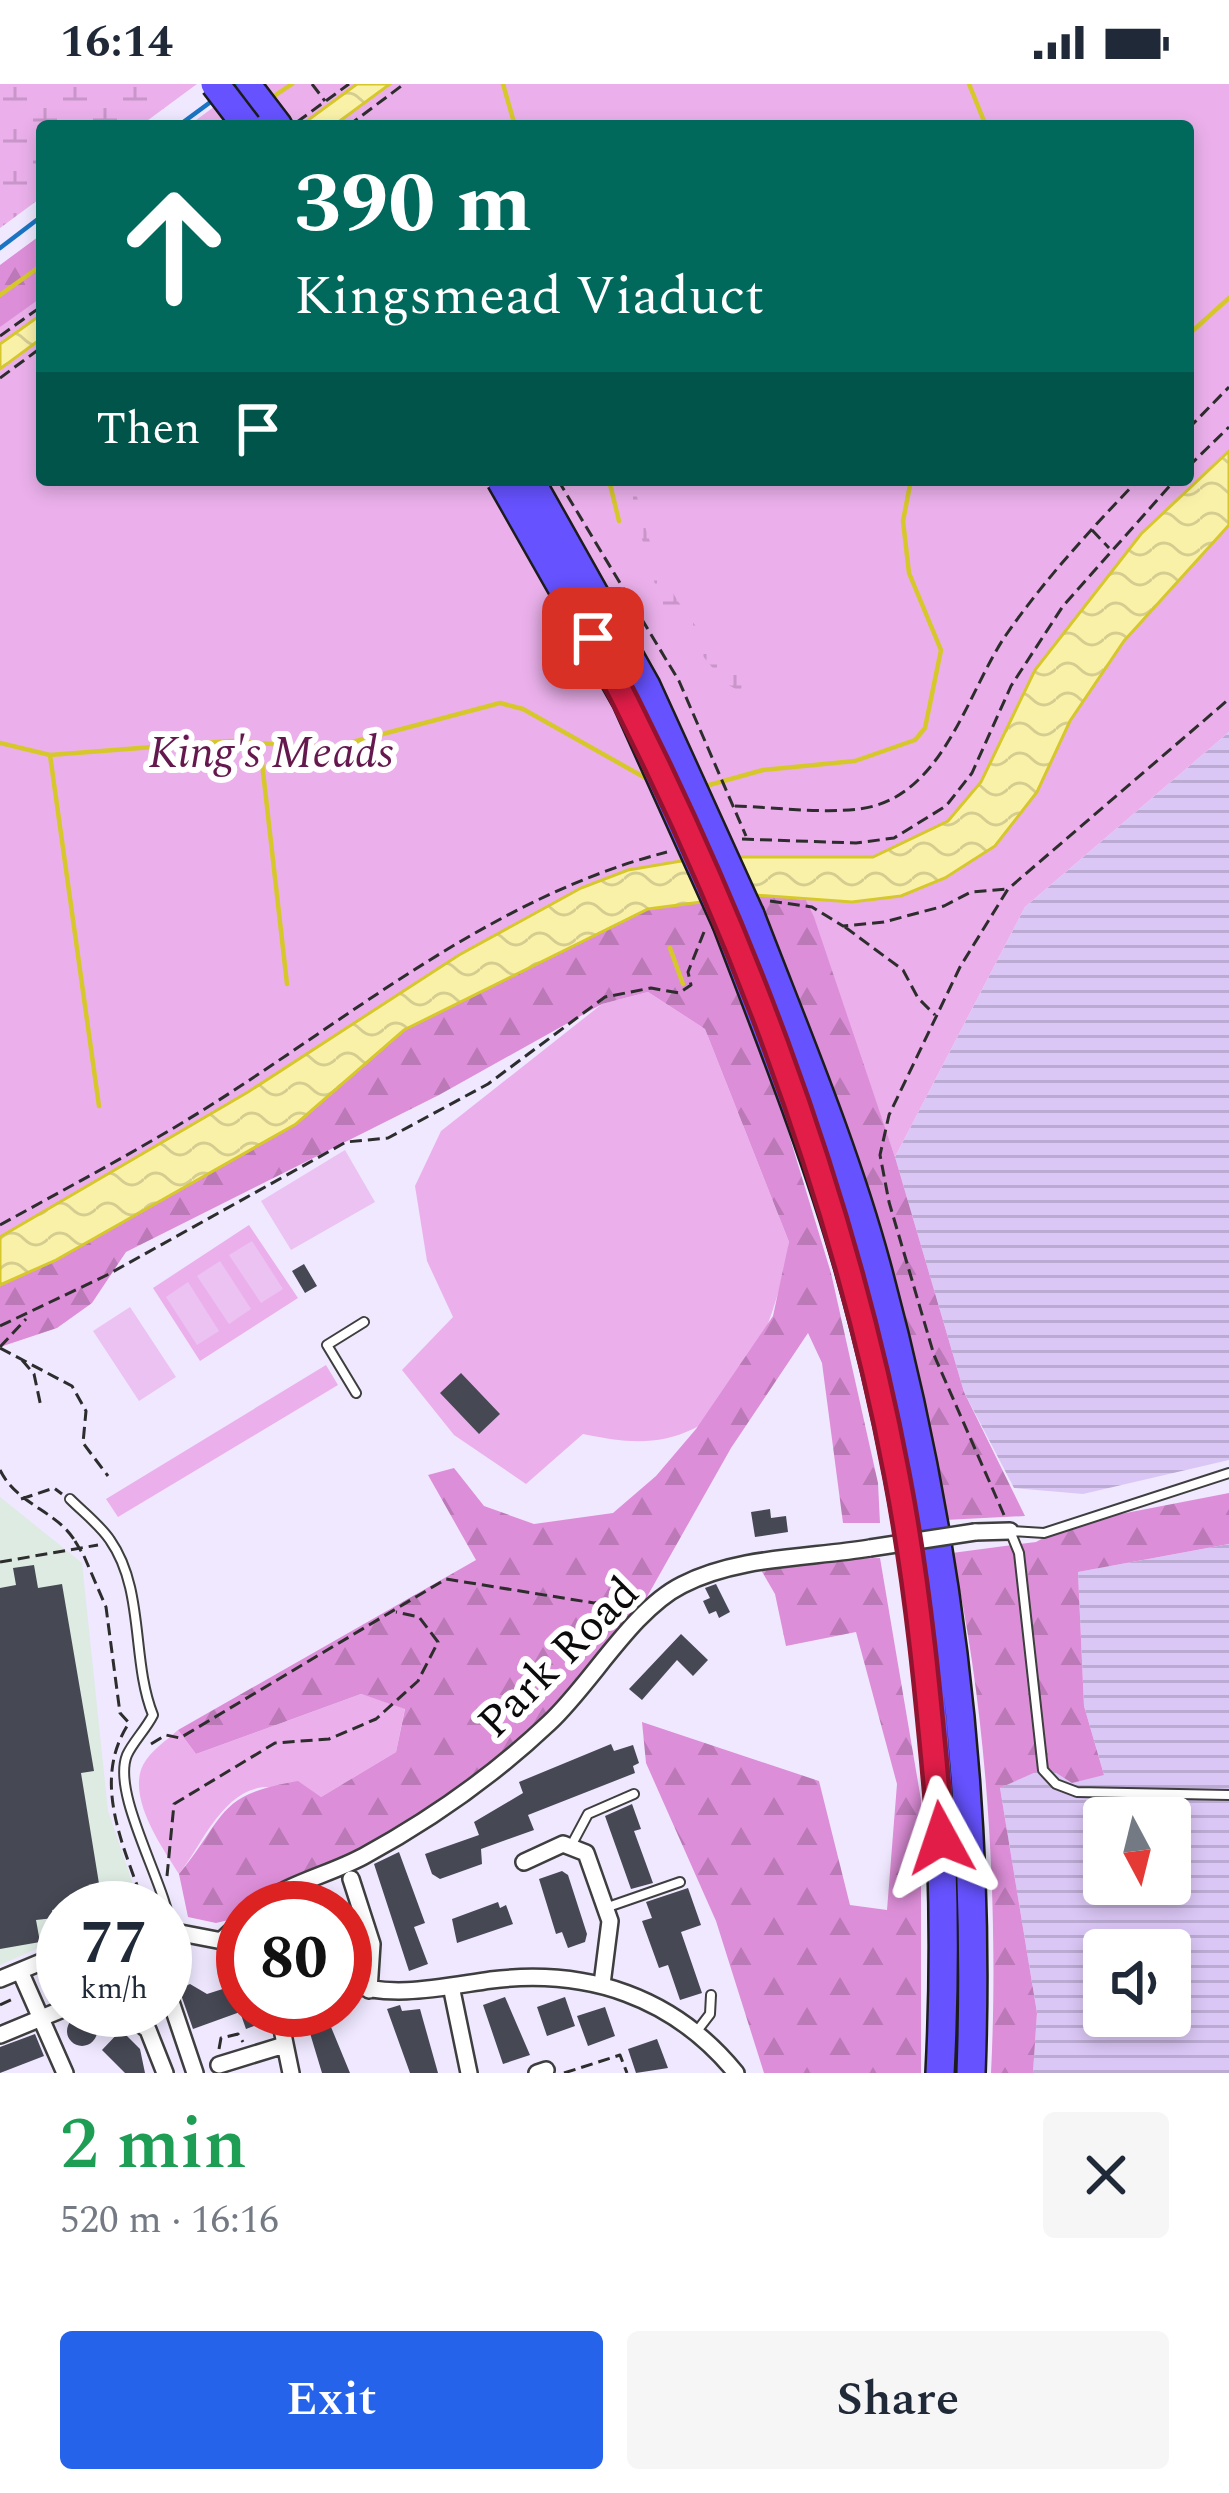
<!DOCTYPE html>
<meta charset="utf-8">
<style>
:root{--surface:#fff;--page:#f6f6f7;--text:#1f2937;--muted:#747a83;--accent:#2563eb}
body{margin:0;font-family:Spectral,serif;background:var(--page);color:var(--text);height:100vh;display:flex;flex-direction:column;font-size:45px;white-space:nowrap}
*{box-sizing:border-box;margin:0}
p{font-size:39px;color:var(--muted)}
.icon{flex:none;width:66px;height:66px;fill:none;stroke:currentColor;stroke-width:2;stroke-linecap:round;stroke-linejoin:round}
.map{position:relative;height:1989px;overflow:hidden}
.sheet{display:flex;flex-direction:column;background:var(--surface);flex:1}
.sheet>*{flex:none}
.hud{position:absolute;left:36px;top:36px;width:1158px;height:366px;border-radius:12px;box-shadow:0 6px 18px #0003;background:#00695c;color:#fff;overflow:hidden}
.needle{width:78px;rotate:173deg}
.fabs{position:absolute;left:1083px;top:1713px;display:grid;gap:24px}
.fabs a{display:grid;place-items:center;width:108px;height:108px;border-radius:12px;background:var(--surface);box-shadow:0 6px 18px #0003;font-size:60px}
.speed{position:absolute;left:36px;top:1797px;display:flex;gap:24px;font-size:60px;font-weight:700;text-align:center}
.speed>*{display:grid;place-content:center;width:156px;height:156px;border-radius:50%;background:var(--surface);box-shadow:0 6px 18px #0003;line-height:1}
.speed small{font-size:30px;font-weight:400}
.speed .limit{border:18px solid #d22;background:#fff;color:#111}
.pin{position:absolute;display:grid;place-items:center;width:102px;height:102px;color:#fff;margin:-51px;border-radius:24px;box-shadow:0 6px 18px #0006}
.me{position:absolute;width:132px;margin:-66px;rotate:355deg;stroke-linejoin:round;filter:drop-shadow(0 0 9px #0008)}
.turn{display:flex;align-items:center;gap:42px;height:252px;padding:0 60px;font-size:54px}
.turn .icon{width:156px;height:156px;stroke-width:2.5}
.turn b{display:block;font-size:84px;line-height:102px}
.then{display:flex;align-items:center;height:114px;padding:0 60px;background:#0003;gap:24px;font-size:45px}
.round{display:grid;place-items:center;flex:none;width:126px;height:126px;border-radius:12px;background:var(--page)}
.headline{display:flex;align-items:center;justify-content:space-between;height:204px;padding:0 60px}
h1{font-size:72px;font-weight:600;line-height:90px;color:#1e9e55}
.button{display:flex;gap:24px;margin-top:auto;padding:24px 60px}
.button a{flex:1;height:138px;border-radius:12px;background:var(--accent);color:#fff;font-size:48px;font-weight:600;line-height:138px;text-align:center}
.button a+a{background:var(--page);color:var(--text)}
.status{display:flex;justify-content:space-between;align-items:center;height:84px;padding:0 60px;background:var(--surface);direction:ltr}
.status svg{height:33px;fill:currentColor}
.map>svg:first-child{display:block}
.industrial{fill:#ddebe3}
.farmland{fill:url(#farmland-rules);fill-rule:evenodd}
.grass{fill:#ebb0eb}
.forest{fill:url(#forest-firs)}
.wetland{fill:url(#wetland-marsh)}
.pitch{fill:#ebc2f2}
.water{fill:url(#water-waves);stroke:#d6c82b;stroke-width:3}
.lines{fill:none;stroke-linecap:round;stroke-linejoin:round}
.stream{stroke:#d6c82b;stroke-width:4.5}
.building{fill:#464854}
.service-casing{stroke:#3e3e3e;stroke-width:12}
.minor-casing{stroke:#3e3e3e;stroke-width:20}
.trunk-casing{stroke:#1c1c1c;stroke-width:32}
.path{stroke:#2d2d2d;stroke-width:3;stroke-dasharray:12 6;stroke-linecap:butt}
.service{stroke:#fff;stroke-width:8}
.minor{stroke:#fff;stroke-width:15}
.trunk{stroke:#6652ff;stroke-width:27}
.rail{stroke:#1a74c3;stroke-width:4.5}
.minor-bridge-casing{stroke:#3e3e3e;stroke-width:20;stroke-linecap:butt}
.trunk-bridge-casing{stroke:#1c1c1c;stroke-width:32;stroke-linecap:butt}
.path-bridge{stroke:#2d2d2d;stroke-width:3;stroke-dasharray:12 6;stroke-linecap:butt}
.minor-bridge{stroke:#fff;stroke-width:15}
.trunk-bridge{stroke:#6652ff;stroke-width:27}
.route-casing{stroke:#92132f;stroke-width:30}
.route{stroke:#e11d48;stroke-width:21}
.labels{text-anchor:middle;stroke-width:12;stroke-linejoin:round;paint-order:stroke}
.park-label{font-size:45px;font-style:italic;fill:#65184d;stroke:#fff}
.street-label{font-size:45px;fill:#0b0b0b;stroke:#fff}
</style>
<div class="status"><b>16:14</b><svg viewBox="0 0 49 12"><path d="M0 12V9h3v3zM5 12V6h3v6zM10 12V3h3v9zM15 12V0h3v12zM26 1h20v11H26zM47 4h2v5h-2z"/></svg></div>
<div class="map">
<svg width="1229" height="1989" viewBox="0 0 1229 1989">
<defs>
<pattern id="farmland-rules" width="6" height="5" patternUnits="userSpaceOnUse" patternTransform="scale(3)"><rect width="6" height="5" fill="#dbc7f6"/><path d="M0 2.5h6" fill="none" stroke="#bbaad2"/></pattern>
<pattern id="forest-firs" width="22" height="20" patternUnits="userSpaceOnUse" patternTransform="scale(3)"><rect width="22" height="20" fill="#dd8ed8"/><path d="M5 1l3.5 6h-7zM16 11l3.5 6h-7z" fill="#bc79b8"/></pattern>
<pattern id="wetland-marsh" width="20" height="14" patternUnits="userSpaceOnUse" patternTransform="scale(3)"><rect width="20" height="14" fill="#ebb0eb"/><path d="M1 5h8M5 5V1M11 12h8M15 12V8" fill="none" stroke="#c896c8"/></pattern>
<pattern id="water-waves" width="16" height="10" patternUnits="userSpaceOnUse" patternTransform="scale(3)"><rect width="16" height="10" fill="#faf1a9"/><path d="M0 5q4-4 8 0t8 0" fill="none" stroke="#d5cd90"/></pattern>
</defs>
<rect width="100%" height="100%" fill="#efe8ff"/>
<path class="industrial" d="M0,1413L82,1479L108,1727L141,1824H63V1853L0,1881Z"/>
<path class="farmland" d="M1229,648V1376L1083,1410L1014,1404L964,1308L895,1073L1025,823Z
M1229,1460V1989H1033L1037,1929L1000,1704L1047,1682L1104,1691L1084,1622L1078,1488ZM1104,1734H1170V1800H1104ZM1104,1866H1170V1932H1104Z"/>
<path class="grass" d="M245,0H1229V648L1025,823L895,1073L806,816L705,773L628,786L581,804L459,871L248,1008L0,1153V191L42,158V396H1188V42H188Z
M648,908L705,945L789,1158C783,1211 746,1321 693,1345C656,1363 622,1358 583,1350L526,1400L454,1351L402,1286L453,1233L427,1177L415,1102L441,1047L602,920Z
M249,1141L298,1214L200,1277L153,1204Z
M326,1281L338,1301L118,1433L106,1415Z
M361,1610L405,1624L396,1668L321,1713C304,1710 281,1702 264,1703C222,1707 202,1761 179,1790C162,1763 127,1714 143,1681C150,1667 167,1656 178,1646L196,1670Z"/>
<path class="forest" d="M42,150V213L0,243V181Z
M755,811L806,816L814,833L895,1073L964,1308L1025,1432L945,1436L882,1152Z
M705,815L769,985L831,1189L878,1399L880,1439H843L822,1279L808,1249L731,1364L639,1527L549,1634L457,1709L369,1767L283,1799L233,1835L216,1839L188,1833L179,1790C227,1732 215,1711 298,1697L321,1713L396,1668L405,1625L361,1610L196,1670L178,1646L476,1476L428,1391L454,1384L484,1422L534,1440L613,1429L656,1392L696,1345L773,1232L789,1158L705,945L648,908L602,920L439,1011L126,1168L92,1219L57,1244L0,1263V1201L56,1176L296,1040L404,946L648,825Z
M1229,1409V1460L1078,1488L1084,1622L1104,1691L1072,1699L1047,1683L1000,1704L1037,1929L1033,1989H991C999,1829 988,1626 952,1469L1036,1458L1069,1440Z
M880,1474L921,1716V1989H764L716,1837L646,1679L642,1638L819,1697L850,1821L887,1826L897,1700L856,1548L786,1562L775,1510L761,1486L814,1475Z"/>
<path class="wetland" d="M0,0H197L140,42H42V113L0,144Z
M625,396H633C655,492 675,523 742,595L741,608L725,599L661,521Z"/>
<path class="pitch" d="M345,1066L375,1118L291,1166L261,1117Z
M252,1157L283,1205L261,1219L229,1171Z
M220,1177L251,1225L229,1240L197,1192Z
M188,1198L219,1247L197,1261L166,1213Z
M130,1223L176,1293L139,1317L93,1247Z"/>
<path class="water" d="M357,0H390L333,42H300Z
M42,230V254L0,285V260Z
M1229,367V441L1124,557L1070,637L1037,708L995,762L945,794L901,812L852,818L755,811L648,825L404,946L296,1040L56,1176L0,1201V1153L248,1008L459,871L581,804L628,786L705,773H873L948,737L981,698L1035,586L1141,450Z"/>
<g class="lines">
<path class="stream" d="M503,0L515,42
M969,0L986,42
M271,14L292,0
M0,211L42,181
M1188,251L1229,214
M609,396L619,437
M0,659L50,671L230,657L330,664L500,619L523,625L649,696
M260,661L287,900
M50,671L99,1022
M702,703L763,686L855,677L915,656L925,644L941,566L909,489L903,437L911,396
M670,864L683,900"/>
</g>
<path class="building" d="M304,1180L317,1202L305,1209L292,1187Z
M461,1289L500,1330L479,1350L440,1309Z
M770,1425L771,1434L786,1432L788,1448L755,1453L751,1428Z
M34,1481L38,1504L62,1500L94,1687L81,1689L102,1818L52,1826L54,1834L36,1836L40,1858L0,1865V1504L16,1501L13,1484Z
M716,1500L730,1528L719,1534L716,1527L709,1530L703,1517L710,1514L705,1504Z
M681,1550L708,1576L693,1592L677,1576L642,1616L629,1605Z
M611,1660L614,1667L633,1661L639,1679L633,1682L635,1689L528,1731L534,1746L481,1765L482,1780L440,1795L432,1790L425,1770L479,1751L474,1738L523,1709L519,1698Z
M632,1720L641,1745L634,1747L653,1799L631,1805L605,1732Z
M399,1768L425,1839L414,1843L428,1880L409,1887L374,1780Z
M562,1787L568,1791L587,1850L585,1858L568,1864L562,1848L556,1850L539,1795Z
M688,1804L701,1841L681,1848L702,1909L680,1916L668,1881L659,1884L642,1837L652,1834L646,1818Z
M498,1818L500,1824L506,1821L513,1840L457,1859L452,1835Z
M190,1900L207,1910L229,1903L232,1913L243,1909V1926H254L259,1940L246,1945L240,1928L193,1945L179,1905Z
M505,1913L530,1971L503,1980L483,1921Z
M565,1913L575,1942L547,1952L537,1923Z
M400,1921L402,1927L420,1925L438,1989H410L387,1925Z
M605,1923L615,1952L588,1962L577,1932Z
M303,1926H324L350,1989H322Z
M67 1947a15 15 0 1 1 30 0a15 15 0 1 1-30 0Z
M121,1946L140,1965L145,1989H125L102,1966Z
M35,1950L44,1972L0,1989V1963Z
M657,1955L668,1984L636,1989L628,1965Z"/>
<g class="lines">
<defs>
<path id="service" d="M356,1309L327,1261L364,1238
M1229,1389L1044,1449L1010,1447L1019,1469L1043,1686L1056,1700L1077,1708L1229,1711
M70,1415C83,1428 100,1441 110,1456C145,1506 131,1576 153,1631C146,1645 133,1658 127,1671C111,1710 166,1800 171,1845
M572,1760L588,1730L634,1710
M608,1823L680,1798
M697,1947L710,1930L711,1911"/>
<path id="minor" d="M975,1448L1010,1447
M524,1778L563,1760L586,1769L610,1837L602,1900
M351,1795L372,1860L369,1906
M257,1824C287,1799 329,1791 364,1772C430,1736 494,1691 549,1639C591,1600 632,1526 682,1501C738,1472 810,1474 870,1464
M165,1846L243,1861
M222,1856L243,1836
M20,1887L65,1989
M0,1895L63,1869
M345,1899C394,1915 442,1903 491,1896C588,1884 674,1913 736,1989
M165,1900L195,1989
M451,1902L469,1989
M124,1926L148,1946L165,1989
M278,1926L291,1989
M0,1951L63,1925
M219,1981L281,1962
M537,1989L546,1986"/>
<path id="trunk" d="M246,0L278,42
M750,831C794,946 844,1063 876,1181C948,1445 981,1716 971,1989
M727,840C770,953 816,1068 849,1184C923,1443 954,1721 940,1989"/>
</defs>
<use href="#service" class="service-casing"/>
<use href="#minor" class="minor-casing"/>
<use href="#trunk" class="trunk-casing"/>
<path class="path" d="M312,0L325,17
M297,38L349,0
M348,42L404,0
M0,252L42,222
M0,294L42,263
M1188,345L1229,303
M1188,383L1229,343
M558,396L679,597L746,752
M1092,446L1109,464
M735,722C773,723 839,732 874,722C946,702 969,605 1006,551C1044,496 1092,444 1138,396
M742,755L856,759L894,754L946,722L972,689L1011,602L1063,522L1175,396
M770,817L812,823L843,842L884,838L944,822L971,808L1008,805
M845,843L903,886L918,914L935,931
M0,1141C83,1095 166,1052 245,999C380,910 508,809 667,768
M0,1242L107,1191L346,1058L388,1054L488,1000L605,913L651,904L679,909L691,901L688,888L704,848
M0,1263L26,1235
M0,1264L72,1302L86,1327L83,1359L108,1392
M22,1276L34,1290L41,1323
M0,1386C17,1421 56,1426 75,1457
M21,1415L54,1404L62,1410
M1004,1431L934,1271L889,1118L880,1071L889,1031L960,883L1008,805L1229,615
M84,1472L106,1523L120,1629L129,1639C90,1698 125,1764 145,1824
M0,1478L98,1461
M151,1660L166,1651L180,1654L446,1495L594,1519L643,1509
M167,1792L174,1720L275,1659L329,1655L376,1635L418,1597L438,1558L419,1533L396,1528
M45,1901L63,1894
M0,1921L15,1914
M219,1965L221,1954L238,1950L243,1958
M564,1989L620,1971L627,1989"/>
<use href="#service" class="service"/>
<use href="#minor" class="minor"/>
<use href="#trunk" class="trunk"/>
<path class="rail" d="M178,42L235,0
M0,164L42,132"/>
<defs>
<path id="minor-bridge" d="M870,1464L975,1448"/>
<path id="trunk-bridge" d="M215,0L247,42
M501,396L626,616L727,840
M530,396L646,602L750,831"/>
</defs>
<use href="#minor-bridge" class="minor-bridge-casing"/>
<use href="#trunk-bridge" class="trunk-bridge-casing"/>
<path class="path-bridge" d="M75,1457L84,1472"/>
<use href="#minor-bridge" class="minor-bridge"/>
<use href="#trunk-bridge" class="trunk-bridge"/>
</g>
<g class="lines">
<defs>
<path id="route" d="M593,554C731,815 842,1101 897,1392C920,1512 930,1632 941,1754"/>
</defs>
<use href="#route" class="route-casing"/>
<use href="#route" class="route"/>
</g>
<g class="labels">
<g class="park-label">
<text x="271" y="683">King's Meads</text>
</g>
<g class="street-label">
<text transform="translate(557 1572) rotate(-45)" y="16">Park Road</text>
</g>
</g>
</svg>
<div class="fabs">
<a><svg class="needle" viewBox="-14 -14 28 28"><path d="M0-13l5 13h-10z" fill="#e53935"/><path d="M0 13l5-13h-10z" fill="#747a83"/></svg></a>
<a><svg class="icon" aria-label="sound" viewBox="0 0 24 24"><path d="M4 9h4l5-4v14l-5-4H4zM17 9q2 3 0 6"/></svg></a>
</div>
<div class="speed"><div>77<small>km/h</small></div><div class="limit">80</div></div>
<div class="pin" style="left:593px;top:554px;background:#d93025"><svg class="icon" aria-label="arrive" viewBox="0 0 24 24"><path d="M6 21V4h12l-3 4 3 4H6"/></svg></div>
<svg class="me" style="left:941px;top:1754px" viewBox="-20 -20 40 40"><path d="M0-17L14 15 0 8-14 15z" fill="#e11d48" stroke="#fff" stroke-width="4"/></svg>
<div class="hud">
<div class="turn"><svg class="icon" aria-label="ahead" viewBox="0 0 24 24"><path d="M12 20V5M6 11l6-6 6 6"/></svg><div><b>390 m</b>Kingsmead Viaduct</div></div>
<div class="then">Then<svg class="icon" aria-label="arrive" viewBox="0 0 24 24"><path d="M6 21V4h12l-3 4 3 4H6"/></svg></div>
</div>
</div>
<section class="sheet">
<div class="headline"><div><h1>2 min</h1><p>520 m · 16:16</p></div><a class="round"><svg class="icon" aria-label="close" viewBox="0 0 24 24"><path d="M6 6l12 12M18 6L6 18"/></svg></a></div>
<div class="button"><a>Exit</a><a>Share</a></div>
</section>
